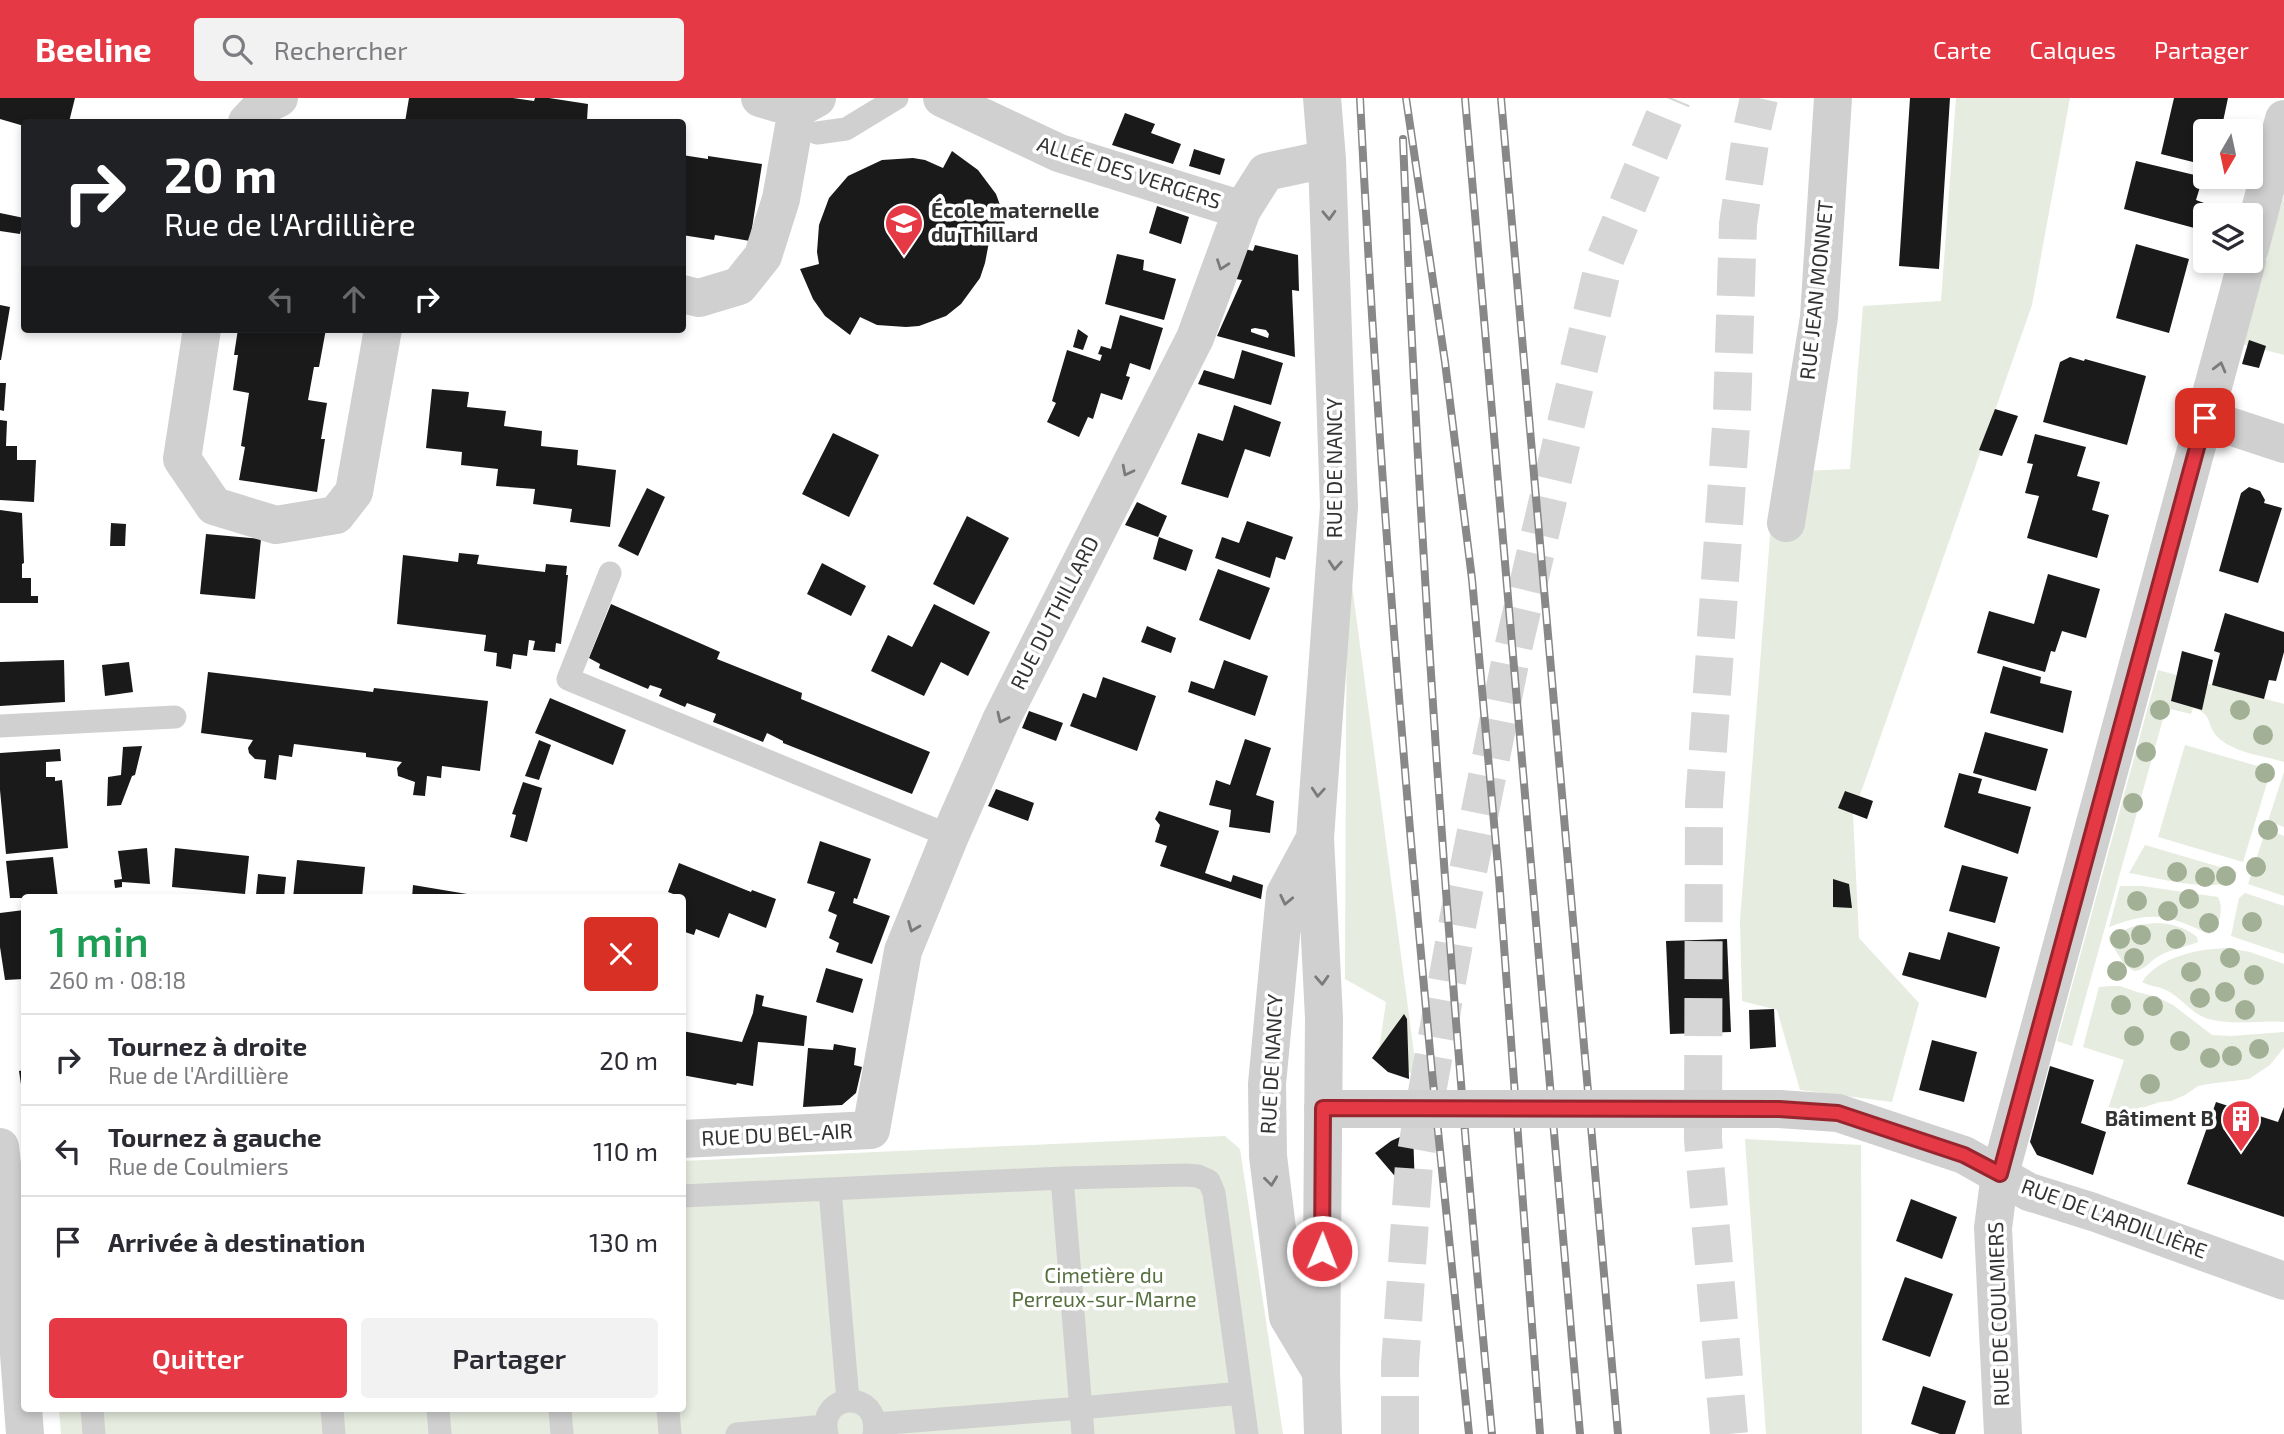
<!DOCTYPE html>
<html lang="fr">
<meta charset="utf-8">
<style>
:root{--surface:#fff;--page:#f2f2f3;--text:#2b2b33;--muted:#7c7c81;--line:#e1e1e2;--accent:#e63946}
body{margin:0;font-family:"Exo 2",sans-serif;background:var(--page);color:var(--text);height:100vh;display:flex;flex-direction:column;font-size:26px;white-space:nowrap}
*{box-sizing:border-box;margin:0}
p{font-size:23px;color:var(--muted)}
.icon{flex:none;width:38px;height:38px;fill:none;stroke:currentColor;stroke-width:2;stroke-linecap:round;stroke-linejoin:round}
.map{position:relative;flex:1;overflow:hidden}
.drawer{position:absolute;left:21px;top:796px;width:665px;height:518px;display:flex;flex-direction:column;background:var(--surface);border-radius:7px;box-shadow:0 4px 10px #0003}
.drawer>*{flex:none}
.top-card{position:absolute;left:21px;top:21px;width:665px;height:214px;border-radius:7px;box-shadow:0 4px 10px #0003;background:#202124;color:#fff;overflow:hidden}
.needle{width:46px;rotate:189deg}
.buttons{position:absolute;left:2193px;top:21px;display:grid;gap:14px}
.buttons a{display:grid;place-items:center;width:70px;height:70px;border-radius:7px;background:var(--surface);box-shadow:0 4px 10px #0003;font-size:35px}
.pin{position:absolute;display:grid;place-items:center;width:60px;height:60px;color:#fff;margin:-30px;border-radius:14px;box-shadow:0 4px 10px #0006}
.me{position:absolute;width:77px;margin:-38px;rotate:1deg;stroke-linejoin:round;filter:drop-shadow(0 0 5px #0008)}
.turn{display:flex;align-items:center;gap:24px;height:147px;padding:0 28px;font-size:32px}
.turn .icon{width:91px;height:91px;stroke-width:2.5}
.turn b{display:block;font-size:49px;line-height:60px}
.lanes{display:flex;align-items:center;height:66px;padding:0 28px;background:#0003;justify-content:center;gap:35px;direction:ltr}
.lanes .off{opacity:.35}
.round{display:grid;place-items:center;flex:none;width:74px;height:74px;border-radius:7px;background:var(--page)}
.overview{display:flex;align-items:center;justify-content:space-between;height:119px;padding:0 28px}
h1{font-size:42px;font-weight:600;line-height:52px;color:#1e9e55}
.action{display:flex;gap:14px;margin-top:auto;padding:14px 28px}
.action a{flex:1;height:80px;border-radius:7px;background:var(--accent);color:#fff;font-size:28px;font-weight:600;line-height:80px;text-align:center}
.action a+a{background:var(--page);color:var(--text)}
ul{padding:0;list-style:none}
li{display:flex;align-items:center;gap:21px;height:91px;padding:0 28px;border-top:2px solid var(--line)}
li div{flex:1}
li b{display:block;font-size:26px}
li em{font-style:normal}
header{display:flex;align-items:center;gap:42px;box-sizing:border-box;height:98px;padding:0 35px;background:var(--accent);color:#fff}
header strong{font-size:33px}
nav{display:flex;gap:38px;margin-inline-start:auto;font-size:24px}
.search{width:490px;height:63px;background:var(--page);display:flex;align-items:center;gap:18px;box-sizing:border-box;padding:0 24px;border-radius:7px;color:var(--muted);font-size:26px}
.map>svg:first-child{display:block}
.green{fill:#e6ecdf}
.building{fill:#1a1a1a;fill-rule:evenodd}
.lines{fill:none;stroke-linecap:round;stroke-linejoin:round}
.motorway-tunnel{stroke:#d6d6d6;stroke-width:38;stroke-dasharray:38 19;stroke-linecap:butt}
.service{stroke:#d0d0d0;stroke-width:23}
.minor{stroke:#d0d0d0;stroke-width:38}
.rail-casing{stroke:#888;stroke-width:8}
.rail{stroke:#fff;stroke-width:5;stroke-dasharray:16;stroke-linecap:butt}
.minor-bridge{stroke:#d0d0d0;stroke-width:38}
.tree{fill:#a2b095}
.oneway{stroke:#7a7a7a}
.route-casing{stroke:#96252e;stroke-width:18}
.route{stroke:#e63946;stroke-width:12}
.labels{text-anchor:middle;stroke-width:7;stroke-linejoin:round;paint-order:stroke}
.street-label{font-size:21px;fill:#333;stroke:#fff}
.poi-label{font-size:21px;font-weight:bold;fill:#333;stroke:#fff;text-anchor:start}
.park-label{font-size:21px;fill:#56703f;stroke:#fff}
</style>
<header>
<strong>Beeline</strong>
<div class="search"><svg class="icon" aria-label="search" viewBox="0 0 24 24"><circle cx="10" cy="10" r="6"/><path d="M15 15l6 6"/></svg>Rechercher</div>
<nav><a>Carte</a><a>Calques</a><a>Partager</a></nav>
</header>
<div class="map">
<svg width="2284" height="1336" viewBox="0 0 2284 1336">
<rect width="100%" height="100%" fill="#fff"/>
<path class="green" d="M1956,0H2070L2032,207L1853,717L1859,840L1919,905L1892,1004L1800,992L1777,912L1742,903L1740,823L1775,374L1850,371L1863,208L1941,203Z
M2284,98V257L2238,245Z
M1347,449L1417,978L1378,959L1386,904L1345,881Z
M2158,572L2284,606V664C2264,658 2237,655 2221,642C2204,629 2216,617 2193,610L2191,616L2166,610L2072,948L2057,943Z
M2185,647L2271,672L2243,764L2158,739Z
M2284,674V729L2268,723Z
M2266,731L2284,738V798L2248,786Z
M2145,747L2237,774L2234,783C2207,794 2159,780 2129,775Z
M2120,788H2142L2218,799C2224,810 2220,829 2209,836C2169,817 2152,812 2109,829Z
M2245,795L2284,808V856L2231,838L2239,800Z
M2156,825C2171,825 2186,830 2197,839L2198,844C2185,849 2172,851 2159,858C2149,863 2145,873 2134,873L2124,866L2109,842V838L2137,827Z
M2228,850L2250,854L2284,866V924C2261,922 2236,927 2213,922C2194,919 2184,902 2168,893C2160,888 2150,889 2142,884C2160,858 2198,851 2228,850Z
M2110,888H2120L2137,894L2157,899L2173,907L2212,937L2231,938L2284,934V949L2282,952L2270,967L2249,981L2208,986L2198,988L2185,997L2171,1003L2160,1004L2120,1017H2106L2124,962L2083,949L2099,889Z
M1225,1038L1240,1051L1283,1336H61L59,1311H682L683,1063Z
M1745,1041L1861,1047L1862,1336H1766Z"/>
<path class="building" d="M0,0H75L69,24H24V28L0,21Z
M409,0H513L534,3L535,0H549L588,6L587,22L593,24H405Z
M1910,0H1950L1939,171L1899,168Z
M2174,0H2228L2221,33H2205V67L2161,56Z
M1125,15L1155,26L1151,35L1181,46L1173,66L1112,47Z
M1194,51L1225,61L1220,77L1189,68Z
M952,53L978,72L996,96L1004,118L1006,144H989L985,165L980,180L961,206L946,218L919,228L906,229L877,227L860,219L850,237L825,218L813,201L800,171L819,166L817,154L819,127L829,100L848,78L882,62L913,60L925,62L943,70Z
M682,57L708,61V58L762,66L750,143L715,137L714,142L682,137Z
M2136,63L2203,79L2196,102L2204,105L2198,131L2124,111Z
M1157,108L1189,119L1181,146L1149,135Z
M0,115L24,120L20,136L0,133Z
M2136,146L2189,161L2169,235L2116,220Z
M1255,147L1298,157L1299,193L1292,192L1295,259L1217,238L1242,182L1224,179L1237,149L1253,153ZM1255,230L1266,232L1269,236L1268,240L1251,234V231Z
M1117,156L1144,162L1143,172L1176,181L1164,222L1105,206Z
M0,207L10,209L1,262H0Z
M1120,217L1163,230L1150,272L1130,265L1126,278L1130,279L1122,302L1101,295L1093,321L1088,319L1079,339L1047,324L1056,305L1052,303L1067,252L1100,263L1102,257L1098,256L1101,248L1111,251Z
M238,231H326L319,269H314L308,302L327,305L321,341H325L317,394L239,382L245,349L241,348L249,295L233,292L238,257H234Z
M1078,231L1088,238L1083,252L1073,249Z
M2249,242L2266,248L2259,270L2242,266Z
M1242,252L1283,265L1271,307L1198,286L1204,272L1234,281Z
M2070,259L2084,263L2085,261L2146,278L2127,347L2043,324L2060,264Z
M0,285H6L4,313L0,312Z
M432,291L469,294L467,309L506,313L504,328L542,333L541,348L578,352L577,367L616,372L610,429L570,424L572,411L533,406L535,391L496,388L498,371L461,367L462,354L426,350Z
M1234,307L1281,324L1270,359L1245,351L1228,400L1181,386L1198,335L1223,343Z
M1995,311L2018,318L2002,358L1979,352Z
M0,322L7,323L6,348H17V362H36L34,404L0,402Z
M833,335L879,357L849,419L802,396Z
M2035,336L2086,349L2077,378L2100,384L2092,412L2109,417L2097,460L2027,440L2039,398L2025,395L2033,366L2027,365Z
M2249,389L2260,393L2265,402L2264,405L2282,410L2258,485L2219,473L2241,395Z
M647,390L665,399L638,458L618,448Z
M1137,404L1167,418L1158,439L1125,427Z
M0,412L22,415L24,465L22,466V480H31V498H38V505H0Z
M967,418L1009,440L974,507L933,486Z
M1247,423L1293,439L1285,462L1276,459L1270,480L1215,460L1222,439L1239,445Z
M111,425L126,426L125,448H110Z
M206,436L261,441L255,501L200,496Z
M1159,439L1193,452L1186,473L1153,461Z
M459,455L479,457L477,466L519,471L545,474L546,466L567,468L566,477H568L561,546L556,545L555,554L533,552L535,543L529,542L527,558L513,556L511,571L496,568L497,555L484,553L486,537L397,526L403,457L458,464Z
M822,465L866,488L851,518L807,496Z
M1218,471L1270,490L1250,542L1199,522Z
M2048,476L2100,491L2086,540L2062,533L2055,554L2051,553L2045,574L1977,555L1989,513L2034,526Z
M611,506L720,554L717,561L802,595L801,601L930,654L912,696L783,645V643L767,635L763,644L721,627L713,624L716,616L687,605L685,609L659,598L662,591L650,587L648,591L599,570L600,566L589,560Z
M934,506L990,534L968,578L941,564L924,598L871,573L888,537L912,549Z
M2225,515L2284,534V554L2276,583L2269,582L2264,601L2212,587L2220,555L2214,553Z
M1147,528L1176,540L1171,555L1141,544Z
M2182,553L2213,562L2202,612L2171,603Z
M64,562L65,604L0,608V564Z
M1224,562L1268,578L1255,618L1188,594L1191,583L1214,591Z
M129,564L133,594L105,598L102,567Z
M2003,568L2041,579L2040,585L2072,593L2063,635L1990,615Z
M208,574L373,594L374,590L488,603L480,673L442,668L441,680L427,678L425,698L413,697L415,684L398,678L397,670L402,664L366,659V655L294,646L292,659L279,657L276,682L264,680L266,662L255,661L249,655L248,650L253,642L201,635Z
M1103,579L1156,598L1137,653L1070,628L1083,595L1096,600Z
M550,600L626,632L613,667L535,635Z
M1029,613L1063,625L1056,643L1022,630Z
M1985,634L2048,651L2036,693L1973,675Z
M1245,641L1271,650L1256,697L1274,703L1270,735L1229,729L1231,712L1209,707L1216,682L1230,687Z
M539,642L551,647L539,682L525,678Z
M142,648L135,677L132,678L121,707L107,708L108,679L121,677L123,649Z
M60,651L61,663L46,664V679H55V683L62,682L68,750L6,756L0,692V655Z
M1959,675L1982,681L1978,695L2031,709L2018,756L1944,729Z
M523,684L542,690L527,744L510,739L516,717L512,716Z
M996,691L1034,705L1028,723L988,708Z
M1845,693L1873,703L1867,721L1838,710Z
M1159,713L1219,733L1205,775L1231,784L1233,777L1263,787L1261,801L1160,768L1167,748L1155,744L1160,727L1155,721Z
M820,743L871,761L857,801L854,800L853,805L890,818L872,866L836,854L839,845L829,840L837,817L828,813L835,794L807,785Z
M147,750L150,786L122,784V789L115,790L114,782L122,781L118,753Z
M175,750L249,758L245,796L172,789Z
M53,759L58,800H10L6,763Z
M297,762L365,769L362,800H293Z
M679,765L751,794L752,792L776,801L766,830L729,815L719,840L696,831L694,837L682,833L684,800L668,794Z
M1962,767L2008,779L1995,825L1949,813Z
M258,776L286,779L284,800L256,797Z
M1833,781L1849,786L1852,810L1833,809Z
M413,787L479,798L478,800H412Z
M24,812V881L5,882L0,849V815Z
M1948,834L2000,849L1986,900L1902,877L1909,854L1940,862Z
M1727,841L1731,934L1670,936L1666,843Z
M826,870L863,881L853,915L816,904Z
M756,896L764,898L762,908L807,918L804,948L758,944L753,988L737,985L736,987L682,977V933L742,944L753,915Z
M1774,911L1776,949L1750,951L1749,912Z
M1404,916L1407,921L1409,981L1388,974L1372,960Z
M1932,942L1977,954L1964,1004L1919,992Z
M834,946L856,950L854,967L862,969L856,995L842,1007L803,1009L808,950L833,952Z
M2050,968L2094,982L2081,1025L2106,1034L2093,1077L2037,1057L2030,1044Z
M24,972V993H22L19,973Z
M2216,1004L2278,1024L2284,1009V1119L2187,1086Z
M1413,1033L1415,1091L1412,1098L1375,1055L1391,1043Z
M1911,1101L1957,1119L1942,1161L1896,1143Z
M1905,1179L1953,1196L1930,1259L1882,1242Z
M1923,1288L1966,1303L1955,1336H1940L1911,1326Z"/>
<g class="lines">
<path class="motorway-tunnel" d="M1400,1336V1266L1414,1066L1458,823L1512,555L1604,164L1672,0
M1729,1336L1703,1042L1704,706L1732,314L1738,126L1752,31L1759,0"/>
<path class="service" d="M817,35L846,31L897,0
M610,475L568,581L950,738
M0,628L175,619
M1062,1080L1083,1336
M830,1092L848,1302
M682,1098L1062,1080L1185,1077L1198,1078L1209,1083L1214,1095L1247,1336
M92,1311L94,1336
M332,1311L334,1336
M438,1311L440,1336
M560,1311L562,1336
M668,1311L670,1336
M876,1326L1081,1310L1241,1295
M737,1336L825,1328
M827,1336C817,1294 881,1290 874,1336"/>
<path class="minor" d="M760,0L797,11L817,0
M942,0L1059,55L1242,112
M1322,0L1327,61L1339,409L1315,740L1324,920L1321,1274L1323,1336
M247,24L262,8L279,0
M2250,150L2284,21
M682,196L699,200L739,188L763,158L781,101L797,11
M202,231L182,361L214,408L276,427L336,417L354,394L383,231
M2205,320L2284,346
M1786,425L1819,219L1833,0
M1314,742L1285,796L1267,986L1268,1058L1288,1219L1321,1274
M1779,1011L1838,1015L1964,1057L2029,1094L2093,1114L2284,1183
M682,1041L871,1032L903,853L950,738L1002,620L1195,240L1242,112L1266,74L1327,61
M0,1049L10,1136L25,1336
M2003,1336L1993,1130L2000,1076L2247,163"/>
<defs>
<path id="rail" d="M1360,0C1376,325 1401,650 1432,974C1444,1095 1457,1215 1469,1336
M1406,0L1445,264L1472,481L1499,780L1540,1336
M1465,0L1580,1336
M1501,0L1618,1336
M1403,41C1420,474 1451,905 1492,1336"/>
</defs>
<use href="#rail" class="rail-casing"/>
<use href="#rail" class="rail"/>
<path class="minor-bridge" d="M1323,1011H1779"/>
</g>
<g class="tree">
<circle cx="2160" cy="612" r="10"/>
<circle cx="2240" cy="612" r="10"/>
<circle cx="2263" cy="637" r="10"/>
<circle cx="2146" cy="654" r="10"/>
<circle cx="2265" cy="675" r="10"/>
<circle cx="2133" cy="705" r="10"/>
<circle cx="2268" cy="732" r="10"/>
<circle cx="2256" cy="769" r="10"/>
<circle cx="2177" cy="774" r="10"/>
<circle cx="2226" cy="778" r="10"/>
<circle cx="2205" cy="779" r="10"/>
<circle cx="2189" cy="801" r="10"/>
<circle cx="2137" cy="803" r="10"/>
<circle cx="2168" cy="813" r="10"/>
<circle cx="2252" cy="824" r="10"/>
<circle cx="2209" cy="825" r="10"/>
<circle cx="2141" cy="837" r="10"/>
<circle cx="2120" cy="841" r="10"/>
<circle cx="2176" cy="841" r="10"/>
<circle cx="2134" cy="860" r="10"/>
<circle cx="2230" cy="860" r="10"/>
<circle cx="2117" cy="873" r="10"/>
<circle cx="2191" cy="874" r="10"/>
<circle cx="2254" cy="877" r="10"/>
<circle cx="2225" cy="894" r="10"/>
<circle cx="2200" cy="900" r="10"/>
<circle cx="2121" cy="907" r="10"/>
<circle cx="2153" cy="908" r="10"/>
<circle cx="2245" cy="912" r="10"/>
<circle cx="2134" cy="938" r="10"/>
<circle cx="2180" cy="943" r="10"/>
<circle cx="2259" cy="951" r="10"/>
<circle cx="2232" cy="958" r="10"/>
<circle cx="2210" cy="960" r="10"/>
<circle cx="2150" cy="986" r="10"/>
</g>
<defs><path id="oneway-chevron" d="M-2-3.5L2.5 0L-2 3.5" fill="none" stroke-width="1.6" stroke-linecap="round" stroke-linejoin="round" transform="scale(1.75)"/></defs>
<g class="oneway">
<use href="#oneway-chevron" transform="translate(1329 117) rotate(88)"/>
<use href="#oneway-chevron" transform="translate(1222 167) rotate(110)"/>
<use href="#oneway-chevron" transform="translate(2220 269) rotate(-75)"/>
<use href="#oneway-chevron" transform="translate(1127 373) rotate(117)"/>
<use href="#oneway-chevron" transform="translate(1335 467) rotate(94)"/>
<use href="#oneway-chevron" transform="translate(1002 620) rotate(115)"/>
<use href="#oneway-chevron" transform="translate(1318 694) rotate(94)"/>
<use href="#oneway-chevron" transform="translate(1286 802) rotate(102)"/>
<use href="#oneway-chevron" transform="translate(913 829) rotate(112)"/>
<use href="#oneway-chevron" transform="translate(1322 882) rotate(87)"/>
<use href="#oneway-chevron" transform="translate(1271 1083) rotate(83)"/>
</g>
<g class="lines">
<defs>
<path id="route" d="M1322,1153L1323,1010L1779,1011L1838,1015L1964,1057L2000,1076L2205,320"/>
</defs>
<use href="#route" class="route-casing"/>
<use href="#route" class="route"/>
</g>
<defs>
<symbol id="school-pin" viewBox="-11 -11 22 30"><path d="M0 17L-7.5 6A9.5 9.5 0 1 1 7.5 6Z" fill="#e63946" stroke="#fff"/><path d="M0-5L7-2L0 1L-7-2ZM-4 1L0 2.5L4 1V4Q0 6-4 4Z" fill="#fff"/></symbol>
<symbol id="building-pin" viewBox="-11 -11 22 30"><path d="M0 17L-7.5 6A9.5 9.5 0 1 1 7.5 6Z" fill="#e63946" stroke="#fff"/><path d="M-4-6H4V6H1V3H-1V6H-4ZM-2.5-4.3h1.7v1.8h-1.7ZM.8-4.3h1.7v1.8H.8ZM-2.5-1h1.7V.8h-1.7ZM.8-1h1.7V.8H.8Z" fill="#fff"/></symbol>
</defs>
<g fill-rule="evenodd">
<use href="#school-pin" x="882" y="103" width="44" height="60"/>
<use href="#building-pin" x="2219" y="999" width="44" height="60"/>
</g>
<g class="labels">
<g class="street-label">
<text transform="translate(1129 75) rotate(18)" y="7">ALLÉE DES VERGERS</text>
<text transform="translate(1817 192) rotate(-84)" y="7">RUE JEAN MONNET</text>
<text transform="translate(1335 370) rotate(-90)" y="7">RUE DE NANCY</text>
<text transform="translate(1055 515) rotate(-63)" y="7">RUE DU THILLARD</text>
<text transform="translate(1272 966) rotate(-87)" y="7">RUE DE NANCY</text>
<text transform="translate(777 1037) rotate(-3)" y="7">RUE DU BEL-AIR</text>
<text transform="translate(2114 1121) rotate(20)" y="7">RUE DE L'ARDILLIÈRE</text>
<text transform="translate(1999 1216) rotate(-92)" y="7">RUE DE COULMIERS</text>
</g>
<g class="poi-label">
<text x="931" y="120">École maternelle<tspan x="931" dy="24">du Thillard</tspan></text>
<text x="2214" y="1028" text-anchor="end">Bâtiment B</text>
</g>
<g class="park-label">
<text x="1104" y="1185">Cimetière du<tspan x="1104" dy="24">Perreux-sur-Marne</tspan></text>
</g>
</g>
</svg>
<div class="buttons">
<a><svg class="needle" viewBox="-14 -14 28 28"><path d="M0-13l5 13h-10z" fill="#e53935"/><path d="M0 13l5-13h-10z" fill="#7c7c81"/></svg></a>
<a><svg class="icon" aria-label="layers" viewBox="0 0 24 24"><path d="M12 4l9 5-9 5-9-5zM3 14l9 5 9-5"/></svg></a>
</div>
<div class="pin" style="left:2205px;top:320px;background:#d93025"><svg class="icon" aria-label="arrive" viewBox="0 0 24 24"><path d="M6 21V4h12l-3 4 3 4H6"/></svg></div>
<svg class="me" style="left:1322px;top:1153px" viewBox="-20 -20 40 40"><circle r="17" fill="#e63946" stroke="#fff" stroke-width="3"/><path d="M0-11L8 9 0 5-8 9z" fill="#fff"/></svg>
<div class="top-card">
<div class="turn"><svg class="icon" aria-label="right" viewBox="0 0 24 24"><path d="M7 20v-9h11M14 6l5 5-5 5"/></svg><div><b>20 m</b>Rue de l'Ardillière</div></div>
<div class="lanes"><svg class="icon off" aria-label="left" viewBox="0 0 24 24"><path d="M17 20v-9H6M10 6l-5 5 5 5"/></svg><svg class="icon off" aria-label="ahead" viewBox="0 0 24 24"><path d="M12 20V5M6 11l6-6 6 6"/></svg><svg class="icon" aria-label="right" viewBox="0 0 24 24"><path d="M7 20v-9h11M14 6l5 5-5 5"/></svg></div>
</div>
<section class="drawer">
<div class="overview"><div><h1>1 min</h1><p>260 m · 08:18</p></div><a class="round" style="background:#d93025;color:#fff"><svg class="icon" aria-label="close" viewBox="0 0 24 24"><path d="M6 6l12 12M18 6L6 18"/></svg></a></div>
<ul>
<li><svg class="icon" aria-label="right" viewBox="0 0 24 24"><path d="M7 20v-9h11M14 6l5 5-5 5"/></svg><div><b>Tournez à droite</b><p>Rue de l'Ardillière</p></div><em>20 m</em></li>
<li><svg class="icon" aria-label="left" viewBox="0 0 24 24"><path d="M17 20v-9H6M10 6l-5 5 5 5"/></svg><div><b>Tournez à gauche</b><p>Rue de Coulmiers</p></div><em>110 m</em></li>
<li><svg class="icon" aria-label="arrive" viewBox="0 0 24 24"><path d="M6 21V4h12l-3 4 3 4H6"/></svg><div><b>Arrivée à destination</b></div><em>130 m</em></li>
</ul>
<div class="action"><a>Quitter</a><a>Partager</a></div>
</section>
</div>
